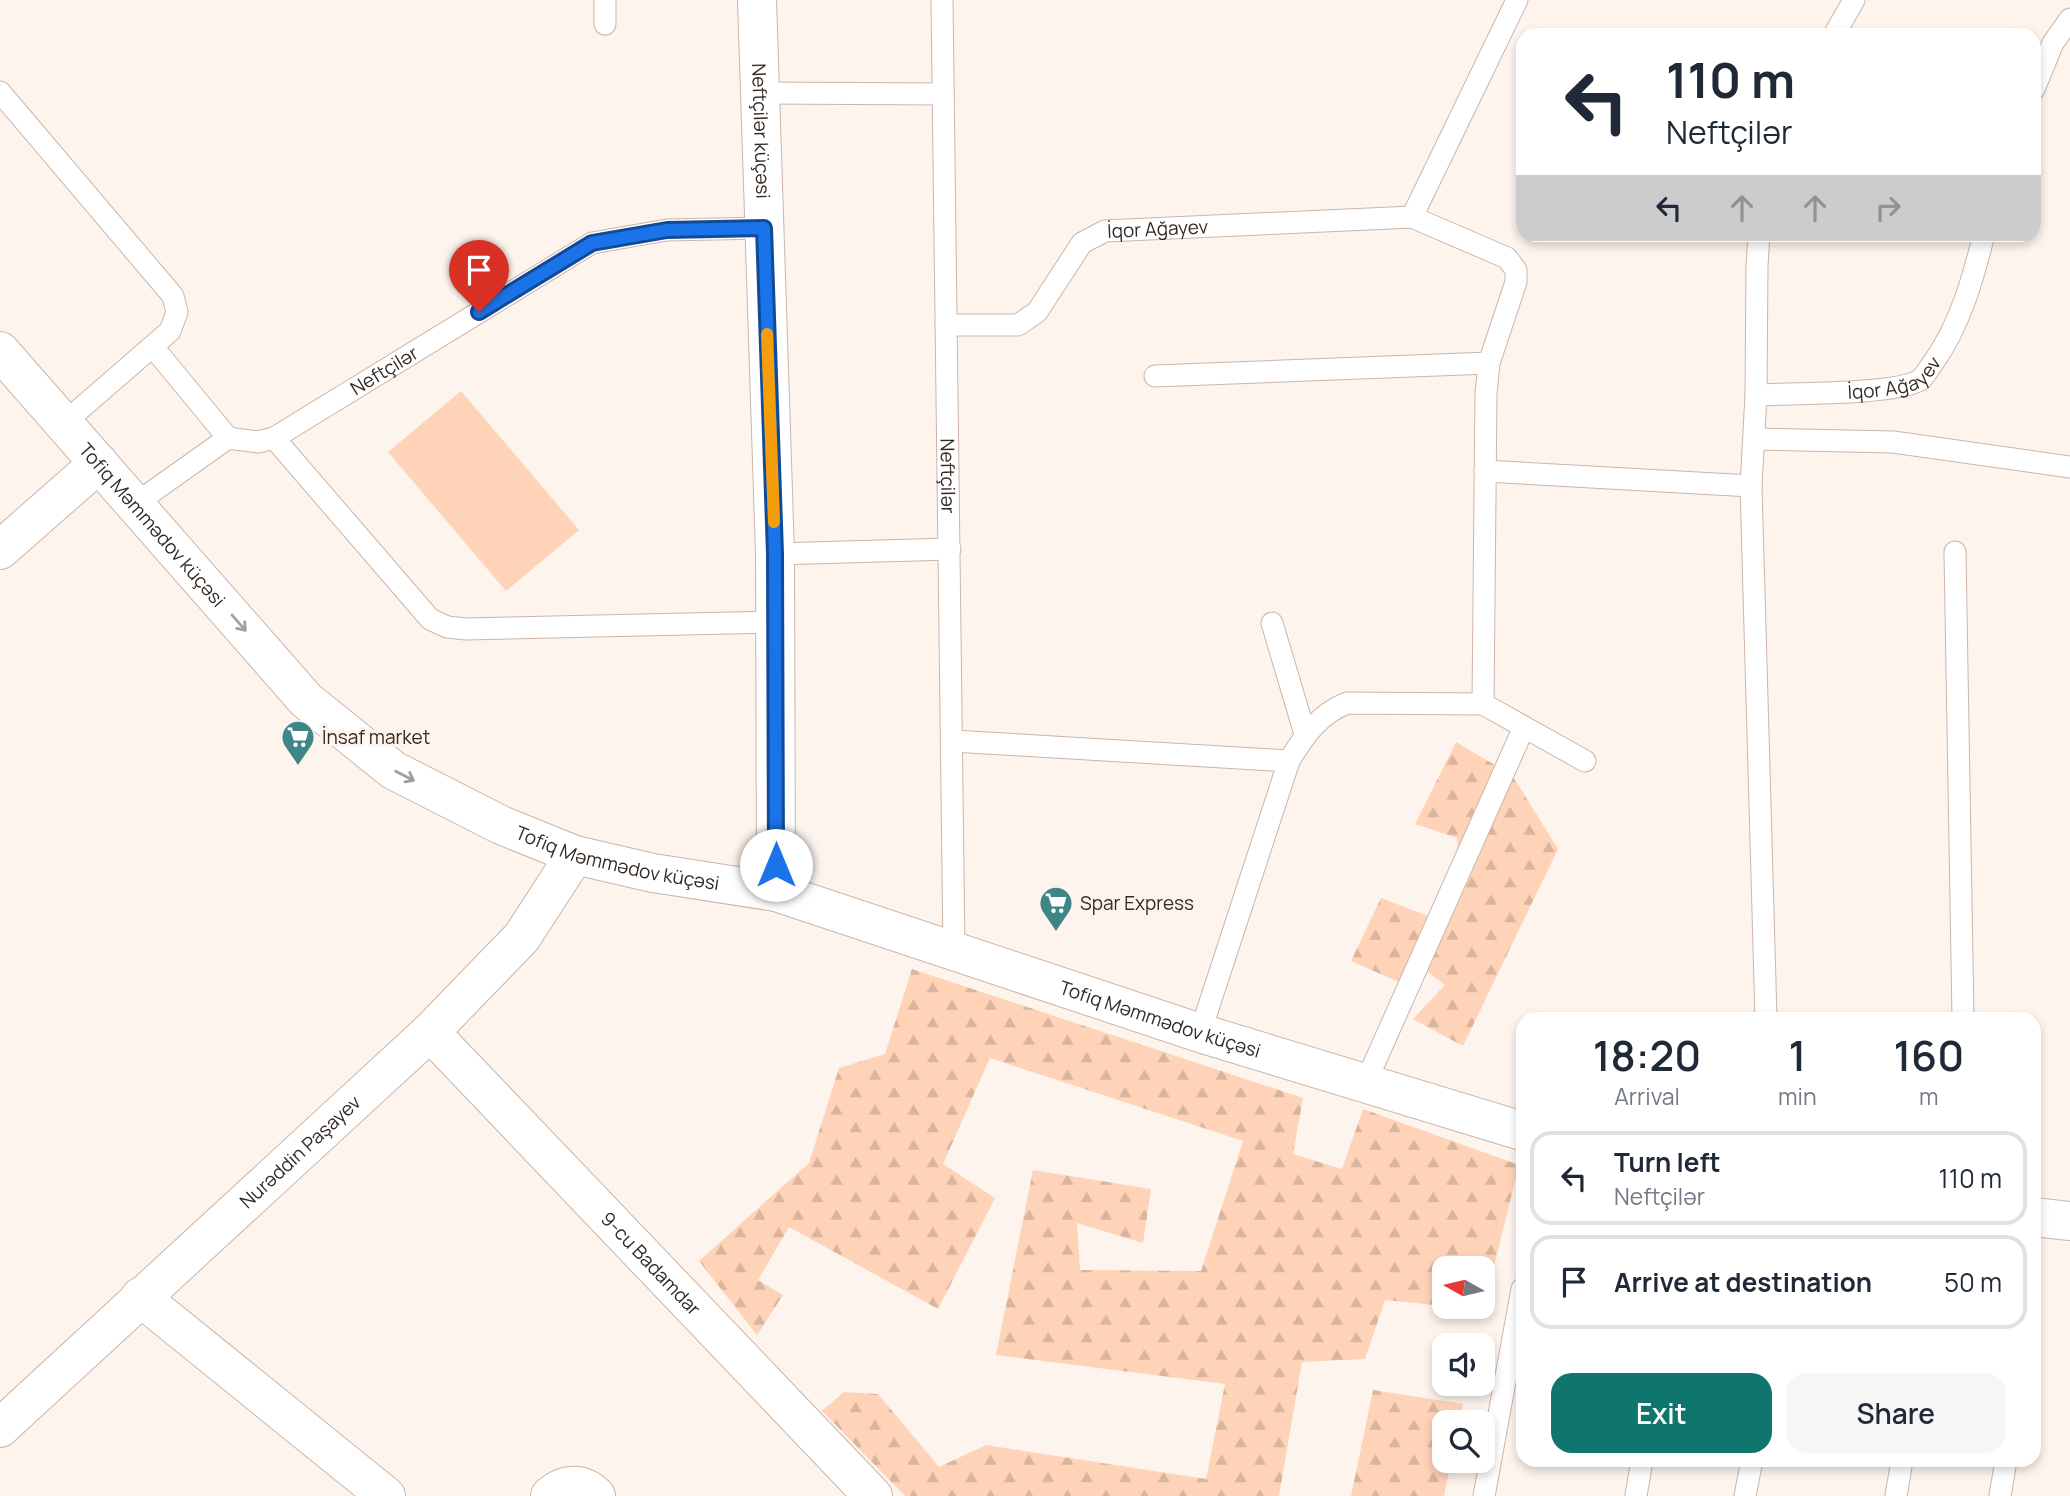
<!DOCTYPE html>
<meta charset="utf-8">
<style>
:root{--surface:#fff;--page:#f6f6f7;--text:#1f2937;--muted:#747a83;--line:#e0e1e3;--accent:#0f766e}
body{margin:0;font-family:Manrope,sans-serif;background:var(--page);color:var(--text);height:100vh;display:flex;flex-direction:column;font-size:26px;white-space:nowrap}
*{box-sizing:border-box;margin:0}
p{font-size:23px;color:var(--muted)}
.icon{flex:none;width:38px;height:38px;fill:none;stroke:currentColor;stroke-width:2;stroke-linecap:round;stroke-linejoin:round}
.map{position:relative;flex:1;overflow:hidden}
.panel{position:absolute;left:1516px;top:1012px;width:525px;height:455px;display:flex;flex-direction:column;background:var(--surface);border-radius:21px;box-shadow:0 4px 10px #0003}
.panel>*{flex:none}
.banner{position:absolute;left:1516px;top:28px;width:525px;height:214px;border-radius:21px;box-shadow:0 4px 10px #0003;background:#fff;color:var(--text);overflow:hidden}
.needle{width:46px;rotate:278deg}
.tools{position:absolute;left:1432px;top:1256px;display:grid;gap:14px}
.tools a{display:grid;place-items:center;width:63px;height:63px;border-radius:14px;background:var(--surface);box-shadow:0 4px 10px #0003;font-size:35px}
.pin{position:absolute;display:grid;place-items:center;width:60px;height:60px;color:#fff;margin:-72px -30px;border-radius:50% 50% 50% 0;rotate:-45deg;box-shadow:0 0 7px #0007}
.pin .icon{rotate:45deg}
.me{position:absolute;width:77px;margin:-38px;rotate:0deg;stroke-linejoin:round;filter:drop-shadow(0 0 5px #0008)}
.turn{display:flex;align-items:center;gap:24px;height:147px;padding:0 35px;font-size:32px}
.turn .icon{width:91px;height:91px;stroke-width:2.5}
.turn b{display:block;font-size:49px;line-height:60px}
.lanes{display:flex;align-items:center;height:66px;padding:0 35px;background:#0003;justify-content:center;gap:35px;direction:ltr}
.lanes .off{opacity:.35}
.eta{display:flex;justify-content:space-evenly;align-items:center;height:119px;text-align:center}
.eta b{font-size:42px;font-weight:600;line-height:49px}
.action{display:flex;gap:14px;margin-top:auto;padding:14px 35px}
.action a{flex:1;height:80px;border-radius:21px;background:var(--accent);color:#fff;font-size:28px;font-weight:600;line-height:80px;text-align:center}
.action a+a{background:var(--page);color:var(--text)}
ul{padding:0;list-style:none}
li{display:flex;align-items:center;gap:21px;height:94px;margin:0 14px 10px;padding:0 21px;border:4px solid var(--line);border-radius:21px}
li div{flex:1}
li b{display:block;font-size:26px}
li em{font-style:normal}
.map>svg:first-child{display:block}
.forest{fill:url(#forest-firs)}
.pitch{fill:#fed3b8}
.lines{fill:none;stroke-linecap:round;stroke-linejoin:round}
.lane-casing{stroke:#ccb5a7;stroke-width:23}
.street-casing{stroke:#ccb5a7;stroke-width:40}
.secondary-casing{stroke:#ccb5a7;stroke-width:40}
.lane{stroke:#fff;stroke-width:21}
.street{stroke:#fff;stroke-width:38}
.secondary{stroke:#fff;stroke-width:38}
.oneway{stroke:#a39f9c}
.route-casing{stroke:#114b97;stroke-width:18}
.route{stroke:#1a73e8;stroke-width:12}
.slow{stroke:#f59e0b;stroke-width:12}
.labels{text-anchor:middle;stroke-width:6;stroke-linejoin:round;paint-order:stroke}
.street-label{font-size:19px;fill:#332a24;stroke:#fdf4ee}
.poi-label{font-size:19px;fill:#332a24;stroke:#fdf4ee;text-anchor:start}
</style>
<div class="map">
<svg width="2070" height="1496" viewBox="0 0 2070 1496">
<defs>
<pattern id="forest-firs" width="22" height="20" patternUnits="userSpaceOnUse" patternTransform="scale(1.75)"><rect width="22" height="20" fill="#fed3b8"/><path d="M5 1l3.5 6h-7zM16 11l3.5 6h-7z" fill="#dab59e"/></pattern>
</defs>
<rect width="100%" height="100%" fill="#fdf4ee"/>
<path class="forest" d="M1456,742L1512,775L1558,849L1463,1046L1413,1019L1445,985L1424,969L1408,986L1351,961L1381,898L1428,916L1461,893L1457,838L1415,824Z
M912,969L1303,1098L1293,1154L1342,1169L1363,1109L1519,1165L1483,1311L1453,1307H1482V1269H1444V1306L1385,1300L1365,1359L1302,1362L1279,1496H905L822,1411L844,1392L878,1394L939,1467L986,1445L1206,1479L1225,1384L996,1355L1033,1170L1151,1189L1143,1243L1077,1223L1080,1270L1201,1271L1243,1141L990,1058L943,1164L995,1198L938,1309L789,1227L758,1280L783,1295L757,1335L699,1261L809,1163L839,1068L885,1054Z
M1373,1390L1463,1404L1459,1423H1444V1461H1451L1444,1496H1351Z"/>
<path class="pitch" d="M461,391L579,530L506,591L388,452Z"/>
<g class="lines">
<defs>
<g id="lane">
<path id="s1" d="M942,0L954,950"/>
<path d="M605,24V0"/>
<path d="M1834,35L1854,0"/>
<path d="M2034,89L2053,43L2070,19"/>
<path d="M0,92L173,296L177,312L170,331L64,423"/>
<path d="M760,93L943,94"/>
<path d="M1412,217L1517,0"/>
<path d="M1759,234L1757,266L1756,395L1751,486L1766,1018"/>
<path id="s2" d="M946,325H1018L1037,312L1082,243L1105,231L1412,217L1507,258L1516,270V282L1489,363L1486,393L1483,704"/>
<path d="M153,347L228,438"/>
<path d="M1155,376L1489,363"/>
<path id="s3" d="M1756,395C1790,393 1895,395 1920,380C1925,376 1929,368 1933,363C1960,325 1973,279 1984,234"/>
<path d="M274,438L430,619L447,627L466,629L775,622"/>
<path d="M1754,439L1893,442L2070,467"/>
<path d="M1485,471L1751,486"/>
<path id="s4" d="M135,504L228,438L258,442L274,438L592,243L667,230L764,228"/>
<path d="M1955,552L1963,1018"/>
<path d="M775,554L950,549"/>
<path d="M1272,623L1305,734"/>
<path d="M953,741L1289,761C1304,736 1319,714 1347,703L1483,704L1585,761"/>
<path d="M1200,1033L1289,761"/>
<path d="M1365,1084L1524,727"/>
<path d="M1484,1496L1522,1289"/>
<path d="M1636,1496L1642,1460"/>
<path d="M1745,1496L1752,1460"/>
<path d="M1896,1496L1902,1460"/>
<path d="M2000,1496L2006,1460"/>
</g>
<g id="street">
<path id="s5" d="M757,0L775,554L776,892"/>
<path d="M0,550L99,463"/>
<path id="s6" d="M430,1032L873,1496"/>
<path d="M140,1297L386,1496"/>
<path id="s7" d="M0,1428L430,1032L522,937L575,855"/>
<path d="M550,1496C564,1483 582,1482 596,1496"/>
</g>
<g id="secondary">
<path id="s8" d="M0,351L306,700L393,770L501,825L575,855L653,873L776,892L1200,1033L1522,1131"/>
<path d="M2034,1217L2070,1221"/>
</g>
</defs>
<use href="#lane" class="lane-casing"/>
<use href="#street" class="street-casing"/>
<use href="#secondary" class="secondary-casing"/>
<use href="#lane" class="lane"/>
<use href="#street" class="street"/>
<use href="#secondary" class="secondary"/>
</g>
<defs><path id="oneway-shaft" d="M-6 0H5M1.5-3L5.5 0L1.5 3" fill="none" stroke-width="1.6" stroke-linecap="round" stroke-linejoin="round" transform="scale(1.75)"/></defs>
<g class="oneway">
<use href="#oneway-shaft" transform="translate(239 623) rotate(49)"/>
<use href="#oneway-shaft" transform="translate(405 776) rotate(27)"/>
</g>
<g class="lines">
<defs>
<path id="route" d="M479,312L592,243L667,230L764,228L775,554L776,865"/>
</defs>
<use href="#route" class="route-casing"/>
<use href="#route" class="route"/>
<path class="slow" d="M767,334L774,522"/>
</g>
<defs>
<symbol id="supermarket-pin" viewBox="-11 -11 22 30"><path d="M0 17L-7.5 6A9.5 9.5 0 1 1 7.5 6Z" fill="#3e8688" stroke="#fdf4ee"/><path d="M-6-5.5h2.5l.6 2H6L4.5 2H-2.5L-4.4-4H-6ZM-1.5 3.2a1.3 1.3 0 1 0 .1 0ZM3 3.2a1.3 1.3 0 1 0 .1 0Z" fill="#fff"/></symbol>
</defs>
<g fill-rule="evenodd">
<use href="#supermarket-pin" x="279" y="718" width="38" height="52"/>
<use href="#supermarket-pin" x="1037" y="884" width="38" height="52"/>
</g>
<g class="labels">
<g class="street-label">
<text dy="7" stroke="none"><textPath href="#s5" startOffset="131">Neftçilər küçəsi</textPath></text>
<text dy="7" stroke="none"><textPath href="#s2" startOffset="256">İqor Ağayev</textPath></text>
<text dy="7" stroke="none"><textPath href="#s4" startOffset="290">Neftçilər</textPath></text>
<text dy="7" stroke="none"><textPath href="#s3" startOffset="142">İqor Ağayev</textPath></text>
<text dy="7" stroke="none"><textPath href="#s1" startOffset="476">Neftçilər</textPath></text>
<text dy="7" stroke="none"><textPath href="#s8" startOffset="231">Tofiq Məmmədov küçəsi</textPath></text>
<text dy="7" stroke="none"><textPath href="#s8" startOffset="819">Tofiq Məmmədov küçəsi</textPath></text>
<text dy="7" stroke="none"><textPath href="#s8" startOffset="1386">Tofiq Məmmədov küçəsi</textPath></text>
<text dy="7" stroke="none"><textPath href="#s7" startOffset="408">Nurəddin Paşayev</textPath></text>
<text dy="7" stroke="none"><textPath href="#s6" startOffset="320">9-cu Badamdar</textPath></text>
</g>
<g class="poi-label">
<text x="322" y="744">İnsaf market</text>
<text x="1080" y="910">Spar Express</text>
</g>
</g>
</svg>
<div class="tools">
<a><svg class="needle" viewBox="-14 -14 28 28"><path d="M0-13l5 13h-10z" fill="#e53935"/><path d="M0 13l5-13h-10z" fill="#747a83"/></svg></a>
<a><svg class="icon" aria-label="sound" viewBox="0 0 24 24"><path d="M4 9h4l5-4v14l-5-4H4zM17 9q2 3 0 6"/></svg></a>
<a><svg class="icon" aria-label="search" viewBox="0 0 24 24"><circle cx="10" cy="10" r="6"/><path d="M15 15l6 6"/></svg></a>
</div>
<div class="pin" style="left:479px;top:312px;background:#d93025"><svg class="icon" aria-label="arrive" viewBox="0 0 24 24"><path d="M6 21V4h12l-3 4 3 4H6"/></svg></div>
<svg class="me" style="left:776px;top:865px" viewBox="-20 -20 40 40"><circle r="19" fill="#fff"/><path d="M0-13L10 11 0 6-10 11z" fill="#1a73e8"/></svg>
<div class="banner">
<div class="turn"><svg class="icon" aria-label="left" viewBox="0 0 24 24"><path d="M17 20v-9H6M10 6l-5 5 5 5"/></svg><div><b>110 m</b>Neftçilər</div></div>
<div class="lanes"><svg class="icon" aria-label="left" viewBox="0 0 24 24"><path d="M17 20v-9H6M10 6l-5 5 5 5"/></svg><svg class="icon off" aria-label="ahead" viewBox="0 0 24 24"><path d="M12 20V5M6 11l6-6 6 6"/></svg><svg class="icon off" aria-label="ahead" viewBox="0 0 24 24"><path d="M12 20V5M6 11l6-6 6 6"/></svg><svg class="icon off" aria-label="right" viewBox="0 0 24 24"><path d="M7 20v-9h11M14 6l5 5-5 5"/></svg></div>
</div>
<section class="panel">
<div class="eta">
<div><b>18:20</b><p>Arrival</p></div>
<div><b>1</b><p>min</p></div>
<div><b>160</b><p>m</p></div>
</div>
<ul>
<li><svg class="icon" aria-label="left" viewBox="0 0 24 24"><path d="M17 20v-9H6M10 6l-5 5 5 5"/></svg><div><b>Turn left</b><p>Neftçilər</p></div><em>110 m</em></li>
<li><svg class="icon" aria-label="arrive" viewBox="0 0 24 24"><path d="M6 21V4h12l-3 4 3 4H6"/></svg><div><b>Arrive at destination</b></div><em>50 m</em></li>
</ul>
<div class="action"><a>Exit</a><a>Share</a></div>
</section>
</div>
